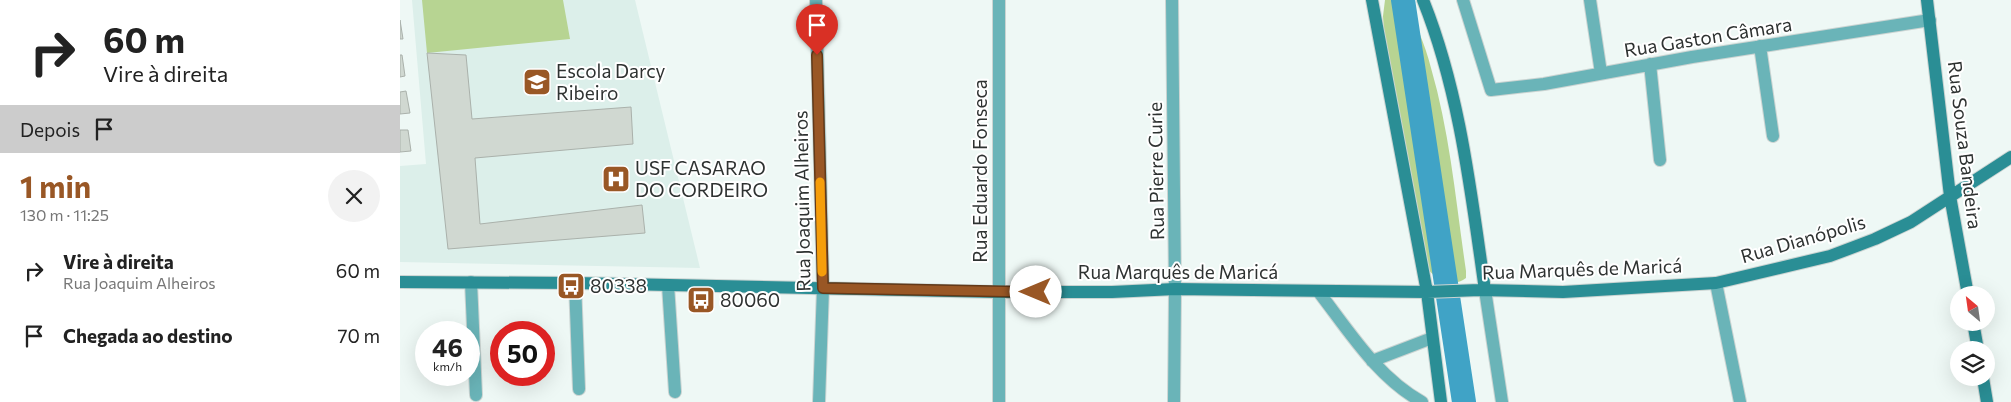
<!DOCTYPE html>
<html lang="pt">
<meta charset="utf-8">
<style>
:root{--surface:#fff;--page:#f2f2f2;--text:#222;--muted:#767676;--accent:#995725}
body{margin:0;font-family:Commissioner,sans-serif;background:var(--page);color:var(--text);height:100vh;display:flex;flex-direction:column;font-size:19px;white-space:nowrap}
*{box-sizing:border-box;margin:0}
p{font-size:16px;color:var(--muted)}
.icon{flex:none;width:28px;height:28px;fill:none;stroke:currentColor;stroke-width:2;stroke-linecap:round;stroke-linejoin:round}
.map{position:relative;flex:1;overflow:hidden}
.drawer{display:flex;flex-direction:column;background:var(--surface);width:400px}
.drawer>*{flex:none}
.top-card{background:#fff;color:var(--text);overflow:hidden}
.needle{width:32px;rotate:331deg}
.controls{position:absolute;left:1550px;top:286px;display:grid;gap:10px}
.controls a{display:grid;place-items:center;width:45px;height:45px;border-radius:50%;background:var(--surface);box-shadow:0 5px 20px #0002;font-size:25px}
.speed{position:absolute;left:15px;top:321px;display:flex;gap:10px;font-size:25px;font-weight:700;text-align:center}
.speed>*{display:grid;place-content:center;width:65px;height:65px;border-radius:50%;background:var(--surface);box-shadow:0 5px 20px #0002;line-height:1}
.speed small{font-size:12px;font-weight:400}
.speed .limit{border:8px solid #d22;background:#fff;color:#111}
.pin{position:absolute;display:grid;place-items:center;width:42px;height:42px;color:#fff;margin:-51px -21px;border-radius:50% 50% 50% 0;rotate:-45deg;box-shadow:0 0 5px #0007}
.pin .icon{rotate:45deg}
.me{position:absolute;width:55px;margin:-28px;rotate:270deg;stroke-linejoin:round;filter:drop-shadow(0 0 4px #0008)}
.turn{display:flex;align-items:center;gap:18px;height:105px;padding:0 20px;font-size:22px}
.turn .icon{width:65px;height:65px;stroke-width:2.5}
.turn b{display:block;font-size:35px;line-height:42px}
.then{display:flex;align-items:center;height:48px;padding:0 20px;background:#0003;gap:10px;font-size:19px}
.round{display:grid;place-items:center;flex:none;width:52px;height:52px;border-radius:26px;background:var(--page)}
.summary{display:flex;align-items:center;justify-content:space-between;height:85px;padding:0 20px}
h1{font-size:30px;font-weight:700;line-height:38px;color:var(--accent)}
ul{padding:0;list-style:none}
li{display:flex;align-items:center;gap:15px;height:65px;padding:0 20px}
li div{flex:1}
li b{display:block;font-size:19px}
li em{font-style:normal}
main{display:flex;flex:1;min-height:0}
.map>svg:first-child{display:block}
.built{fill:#dcefea}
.green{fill:#b7d492}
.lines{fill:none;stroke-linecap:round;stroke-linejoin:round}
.canal{stroke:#40a3c6;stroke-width:24}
.building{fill:#d0d8d1;stroke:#aab1ab}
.lane-casing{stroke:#cbd4d2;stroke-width:14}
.street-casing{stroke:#cbd4d2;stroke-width:14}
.secondary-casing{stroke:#cbd4d2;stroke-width:14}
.lane{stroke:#6ab4b8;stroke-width:12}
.street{stroke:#6ab4b8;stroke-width:12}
.secondary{stroke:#2a8e95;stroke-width:12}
.route-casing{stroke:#633918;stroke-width:12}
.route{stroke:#995725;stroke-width:9}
.slow{stroke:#f59e0b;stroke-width:9}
.labels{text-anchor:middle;stroke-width:4;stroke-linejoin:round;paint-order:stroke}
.street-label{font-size:19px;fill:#2e3231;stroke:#fff}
.poi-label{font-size:19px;fill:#2e3231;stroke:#fff;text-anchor:start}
</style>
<main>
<section class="drawer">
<div class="top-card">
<div class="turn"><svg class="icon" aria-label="right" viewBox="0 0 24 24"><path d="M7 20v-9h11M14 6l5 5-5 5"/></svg><div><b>60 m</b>Vire à direita</div></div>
<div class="then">Depois<svg class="icon" aria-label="arrive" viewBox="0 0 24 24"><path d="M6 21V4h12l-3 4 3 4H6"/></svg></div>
</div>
<div class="summary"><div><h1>1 min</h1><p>130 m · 11:25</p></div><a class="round"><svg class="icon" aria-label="close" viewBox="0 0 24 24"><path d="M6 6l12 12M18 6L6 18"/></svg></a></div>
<ul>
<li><svg class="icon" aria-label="right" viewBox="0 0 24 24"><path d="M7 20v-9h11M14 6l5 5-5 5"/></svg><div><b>Vire à direita</b><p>Rua Joaquim Alheiros</p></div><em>60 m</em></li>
<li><svg class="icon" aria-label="arrive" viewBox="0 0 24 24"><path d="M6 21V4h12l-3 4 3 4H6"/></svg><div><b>Chegada ao destino</b></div><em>70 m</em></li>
</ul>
</section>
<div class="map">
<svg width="1611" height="402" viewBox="0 0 1611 402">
<rect width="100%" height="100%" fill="#eef8f5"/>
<path class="built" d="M12,0H235L300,268L0,262V166L26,164Z"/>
<path class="green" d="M22,0H163L170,39L27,53Z
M985,0H1005C1015,22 1025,44 1031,68C1050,133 1056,203 1066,271V278C1054,288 1036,280 1028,269L984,33L983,16Z"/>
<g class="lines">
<path class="canal" d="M1003,0L1064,402"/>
</g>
<path class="building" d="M0,20L3,39H0Z
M27,53L66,55L72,119L231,107L233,144L75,158L80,224L242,205L245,233L48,249Z
M0,55H2L5,76L0,77Z
M6,91L10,113L0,114V92Z
M0,130H8L11,151L0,152Z"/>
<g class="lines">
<defs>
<path id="lane" d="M918,291C949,331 977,377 1022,402
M972,361L1032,338"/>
<path id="street" d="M416,0L423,288L419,402
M772,0L775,289L774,402
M1063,0L1091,90L1144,84L1292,57L1530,20
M1190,0L1201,73
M1360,46L1373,136
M1250,64L1260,160
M71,282L76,395
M175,283L179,389
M1316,283L1340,402
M268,285L275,392
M1085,290L1102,402
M599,402V0"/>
<path id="secondary" d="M972,0L1027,292L1041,402
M1023,0C1060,92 1071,193 1085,290
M1527,0L1550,196L1568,295
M0,282L175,283L598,292H712L775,289L1027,292L1080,290L1163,292L1316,283L1430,256L1475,239L1511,222L1611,157
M1573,322L1578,350
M1583,378L1587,402"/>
</defs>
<use href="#lane" class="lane-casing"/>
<use href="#street" class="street-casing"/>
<use href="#secondary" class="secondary-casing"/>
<use href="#lane" class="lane"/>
<use href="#street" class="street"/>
<use href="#secondary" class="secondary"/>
</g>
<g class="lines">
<defs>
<path id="route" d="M417,55L423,288L636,292"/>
</defs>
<use href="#route" class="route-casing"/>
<use href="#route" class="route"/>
<path class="slow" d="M420,182L422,272"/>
</g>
<defs>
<symbol id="school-square" viewBox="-11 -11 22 22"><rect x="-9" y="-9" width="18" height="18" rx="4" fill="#995725" stroke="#fff"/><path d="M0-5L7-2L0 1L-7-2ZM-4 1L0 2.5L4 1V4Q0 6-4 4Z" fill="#fff"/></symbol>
<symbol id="hospital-square" viewBox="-11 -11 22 22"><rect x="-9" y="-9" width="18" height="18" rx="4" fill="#995725" stroke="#fff"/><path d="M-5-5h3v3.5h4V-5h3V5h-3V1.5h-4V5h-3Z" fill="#fff"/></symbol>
<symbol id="bus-square" viewBox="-11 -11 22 22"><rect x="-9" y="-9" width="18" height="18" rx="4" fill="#995725" stroke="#fff"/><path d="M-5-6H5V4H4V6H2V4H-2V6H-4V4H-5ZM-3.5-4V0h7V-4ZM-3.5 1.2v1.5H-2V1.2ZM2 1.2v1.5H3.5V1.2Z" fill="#fff"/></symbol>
</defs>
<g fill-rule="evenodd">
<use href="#school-square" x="121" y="66" width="32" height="32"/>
<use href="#hospital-square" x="200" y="163" width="32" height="32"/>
<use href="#bus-square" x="155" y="270" width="32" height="32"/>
<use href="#bus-square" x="285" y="284" width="32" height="32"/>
</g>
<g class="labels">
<g class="street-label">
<text transform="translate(1308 37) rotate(-9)" y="7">Rua Gaston Câmara</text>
<text transform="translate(1565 145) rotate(83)" y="7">Rua Souza Bandeira</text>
<text transform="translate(580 171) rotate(-90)" y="7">Rua Eduardo Fonseca</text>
<text transform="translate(756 171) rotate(-91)" y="7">Rua Pierre Curie</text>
<text transform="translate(402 201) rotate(-91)" y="7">Rua Joaquim Alheiros</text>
<text transform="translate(1403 239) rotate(-16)" y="7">Rua Dianópolis</text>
<text transform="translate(1182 269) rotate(-2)" y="7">Rua Marquês de Maricá</text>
<text x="778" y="279">Rua Marquês de Maricá</text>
</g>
<g class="poi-label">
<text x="156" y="78">Escola Darcy<tspan x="156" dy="22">Ribeiro</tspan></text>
<text x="235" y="175">USF CASARAO<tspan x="235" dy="22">DO CORDEIRO</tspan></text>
<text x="190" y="293">80338</text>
<text x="320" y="307">80060</text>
</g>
</g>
</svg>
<div class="controls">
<a><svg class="needle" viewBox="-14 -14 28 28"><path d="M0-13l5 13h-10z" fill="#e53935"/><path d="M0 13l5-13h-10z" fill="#767676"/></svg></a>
<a><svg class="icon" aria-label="layers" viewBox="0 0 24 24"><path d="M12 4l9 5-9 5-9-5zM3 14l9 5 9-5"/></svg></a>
</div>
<div class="speed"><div>46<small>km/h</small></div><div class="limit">50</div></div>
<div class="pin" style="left:417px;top:55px;background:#d93025"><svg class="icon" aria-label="arrive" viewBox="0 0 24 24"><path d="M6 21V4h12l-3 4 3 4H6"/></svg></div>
<svg class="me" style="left:636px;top:292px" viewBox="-20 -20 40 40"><circle r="19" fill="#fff"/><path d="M0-13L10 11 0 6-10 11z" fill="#995725"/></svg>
</div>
</main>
